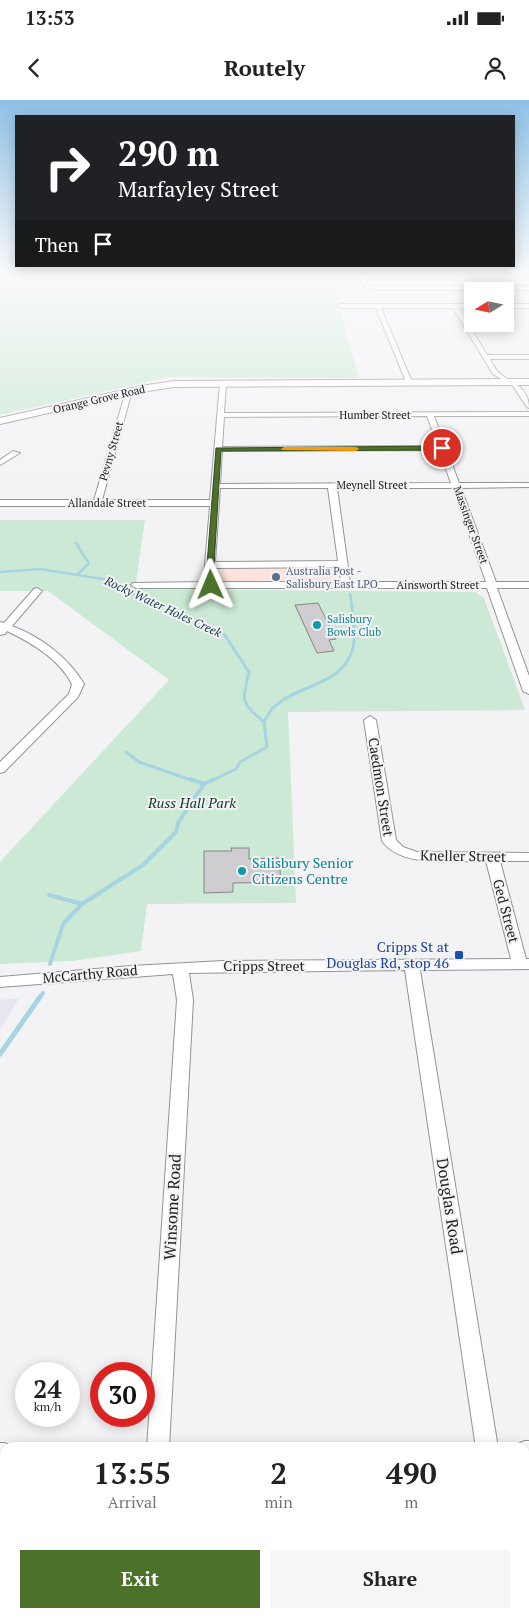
<!DOCTYPE html>
<style>
:root{--surface:#fff;--page:#f6f6f6;--text:#222;--muted:#767676;--accent:#4b712b}
body{margin:0;font-family:"PT Serif",serif;background:var(--page);color:var(--text);height:100vh;display:flex;flex-direction:column;font-size:19px;white-space:nowrap}
*{box-sizing:border-box;margin:0}
p{font-size:16px;color:var(--muted)}
.icon{flex:none;width:28px;height:28px;fill:none;stroke:currentColor;stroke-width:2;stroke-linecap:round;stroke-linejoin:round}
.map{position:relative;flex:1;overflow:hidden}
.details{position:absolute;left:0px;top:1342px;width:530px;height:176px;display:flex;flex-direction:column;background:var(--surface);border-radius:15px 15px 0 0;box-shadow:0 2px 12px #0003}
.details>*{flex:none}
.guide{position:absolute;left:15px;top:15px;width:500px;height:152px;border-radius:0px;box-shadow:0 2px 12px #0003;background:#202124;color:#fff;overflow:hidden}
.needle{width:32px;rotate:260deg}
.fabs{position:absolute;left:464px;top:182px;display:grid;gap:10px}
.fabs a{display:grid;place-items:center;width:50px;height:50px;border-radius:0px;background:var(--surface);box-shadow:0 2px 12px #0003;font-size:25px}
.speed{position:absolute;left:15px;top:1262px;display:flex;gap:10px;font-size:25px;font-weight:700;text-align:center}
.speed>*{display:grid;place-content:center;width:65px;height:65px;border-radius:50%;background:var(--surface);box-shadow:0 2px 12px #0003;line-height:1}
.speed small{font-size:12px;font-weight:400}
.speed .limit{border:8px solid #d22;background:#fff;color:#111}
.pin{position:absolute;display:grid;place-items:center;width:42px;height:42px;color:#fff;margin:-21px;border:2px solid #fff;border-radius:50%;box-shadow:0 1px 5px #0007}
.me{position:absolute;width:55px;margin:-28px;rotate:359deg;stroke-linejoin:round;filter:drop-shadow(0 0 4px #0008)}
.turn{display:flex;align-items:center;gap:18px;height:105px;padding:0 20px;font-size:22px}
.turn .icon{width:65px;height:65px;stroke-width:2.5}
.turn b{display:block;font-size:35px;line-height:42px}
.then{display:flex;align-items:center;height:48px;padding:0 20px;background:#0003;gap:10px;font-size:19px}
.eta{display:flex;justify-content:space-evenly;align-items:center;height:85px;text-align:center}
.eta b{font-size:30px;font-weight:600;line-height:35px}
.action{display:flex;gap:10px;margin-top:auto;padding:10px 20px}
.action a{flex:1;height:58px;border-radius:0px;background:var(--accent);color:#fff;font-size:20px;font-weight:600;line-height:58px;text-align:center}
.action a+a{background:var(--page);color:var(--text)}
.status{display:flex;justify-content:space-between;align-items:center;height:35px;padding:0 25px;background:var(--surface);direction:ltr}
.status svg{height:14px;fill:currentColor}
header{display:flex;justify-content:space-between;align-items:center;height:65px;padding:0 20px;background:var(--surface);font-size:22px;font-weight:600}
.map>svg:first-child{display:block}
.commercial{fill:#fde3dd}
.built{fill:#e6e7f1}
.green{fill:#cbe9d4}
.lines{fill:none;stroke-linecap:round;stroke-linejoin:round}
.stream-far3{stroke:#a7d4e3;stroke-width:2.5}
.stream-far2{stroke:#a7d4e3;stroke-width:3}
.stream-far1{stroke:#a7d4e3;stroke-width:4}
.stream{stroke:#a7d4e3;stroke-width:5}
.building{fill:#cfcdd0;stroke:#868487}
.minor-casing{stroke:#949497;stroke-width:2}
.major-casing{stroke:#949497;stroke-width:2}
.minor{fill:#fff;fill-rule:evenodd}
.major{fill:#fff;fill-rule:evenodd}
.route{fill:#4b712b;stroke:#31491c}
.slow{fill:#f59e0b}
.service-dot{fill:#5c6f8a;stroke:#f3f3f6;stroke-width:2}
.culture-dot{fill:#0f9aa8;stroke:#f3f3f6;stroke-width:2}
.transit-dot{fill:#1a4fb4;stroke:#f3f3f6;stroke-width:2}
.labels{text-anchor:middle;stroke-width:4;stroke-linejoin:round;paint-order:stroke}
.far-street-label{font-size:11px;fill:#222223;stroke:#f3f3f6}
.far-service-label{font-size:11px;fill:#4e5e75;stroke:#f3f3f6;text-anchor:start}
.far-culture-label{font-size:11px;fill:#0d838f;stroke:#f3f3f6;text-anchor:start}
.far-water-label{font-size:12px;font-style:italic;fill:#153d49;stroke:#f3f3f6}
.street-label{font-size:14px;fill:#222223;stroke:#f3f3f6}
.park-label{font-size:14px;font-style:italic;fill:#0d3a21;stroke:#f3f3f6}
.culture-label{font-size:14px;fill:#0d838f;stroke:#f3f3f6;text-anchor:start}
.transit-label{font-size:14px;fill:#164399;stroke:#f3f3f6;text-anchor:end}
.near-street-label{font-size:16px;fill:#222223;stroke:#f3f3f6}
</style>
<div class="status"><b>13:53</b><svg viewBox="0 0 49 12"><path d="M0 12V9h3v3zM5 12V6h3v6zM10 12V3h3v9zM15 12V0h3v12zM26 1h20v11H26zM47 4h2v5h-2z"/></svg></div>
<header><svg class="icon" aria-label="back" viewBox="0 0 24 24"><path d="M15 5l-7 7 7 7"/></svg>Routely<svg class="icon" aria-label="person" viewBox="0 0 24 24"><circle cx="12" cy="8" r="4"/><path d="M4 21q1-7 8-7t8 7"/></svg></header>
<div class="map">
<svg width="529" height="1518" viewBox="0 0 529 1518">
<rect width="100%" height="100%" fill="#f3f3f6"/>
<path class="commercial" d="M334,466L336,480L221,481L219,479L221,467Z"/>
<path class="built" d="M19,898L0,930V900Z"/>
<path class="green" d="M0,173H329L359,278L170,277L0,315Z
M0,420H145L135,489L475,492L484,498L525,610L288,612L296,803L147,804L141,851L72,861L0,864V762L169,580L48,491H0Z"/>
<g class="lines">
<path class="stream-far3" d="M76,443L88,462
M0,472L40,469L109,480L132,494L170,507
M78,474L88,464
M350,494L352,507"/>
<path class="stream-far2" d="M167,506L224,534L249,572C242,603 240,601 264,622
M264,622C267,617 270,610 275,606C299,584 344,585 353,548C356,535 353,520 352,506
M126,652L139,662L194,681
M211,681L236,669L240,662L267,647L264,622"/>
<path class="stream-far1" d="M190,679L204,684
M49,795L82,804
M50,864L63,824L82,804L143,765L176,732L178,723L204,684L214,679
M39,899L43,893"/>
<path class="stream" d="M0,954L40,897"/>
</g>
<path class="building" d="M318,503L336,539L329,540L334,551L317,553L295,505Z
M231,748H249V759L279,758L281,782L233,783V792L204,793V751H232Z"/>
<g class="lines">
<defs>
<path id="minor" d="M360,173H365L368,185L376,186H529V190H376L364,187Z
M472,204V208H459L487,255H529V259H490C492,263 495,269 499,273C512,283 529,287 529,308L527,307L513,286L493,274L453,208H381L412,282L409,284L406,282L376,208H341L338,206L341,204Z
M505,204H529V208H505Z
M223,281L226,283L224,313L529,312V316H434L459,383H529V387L461,388L496,482H529V488H497L529,576V594L523,591L487,488H136L131,485L133,483L206,482L205,465L210,406H0V400H94L126,291L129,289L132,291L102,400H210L220,283ZM427,316L438,346L222,347L224,317ZM439,350L451,383L220,384L222,351ZM220,388H328L338,461L215,462ZM337,388H453L486,482H350ZM339,467L341,482H216L215,468Z
M13,351L20,353L0,365V360Z
M37,488L42,491L12,526C41,537 68,557 84,584L78,597L4,672L0,673V662L69,594L72,584C59,559 32,543 7,531L5,534L0,535V522L4,523L34,489Z
M370,616L376,620L396,740L403,747L417,752L529,753V761H500L526,859H529V869L420,870L498,1348H476L405,870L189,873L193,900L169,1348H147L177,900L173,874L0,887V877L131,866L223,861L511,859L486,761C455,760 402,769 382,741L364,620Z
M525,1341H529V1363H525V1348H516L517,1344Z
M0,1343H5L14,1348H5V1365H0Z
M525,1513L526,1518H500L501,1514Z
M135,1514H159L160,1518H134Z"/>
<path id="major" d="M529,279V285L174,287L141,292L0,324V318L141,286L174,281Z"/>
</defs>
<use href="#minor" class="minor-casing"/>
<use href="#major" class="major-casing"/>
<use href="#minor" class="minor"/>
<use href="#major" class="major"/>
</g>
<linearGradient id="sky" x2="0" y2="1"><stop stop-color="#8ec1e6"/><stop offset="0.45" stop-color="#fafafb"/><stop offset="1" stop-color="#fafafb" stop-opacity="0"/></linearGradient>
<rect width="529" height="386" fill="url(#sky)"/>
<path class="route" d="M442,346L446,348L445,350L221,351L214,465L215,485L211,487L207,485V465L216,348Z"/>
<path class="slow" d="M284,347H356L359,349L356,351L282,350L281,349Z"/>
<circle class="service-dot" cx="276" cy="477" r="5"/>
<g class="culture-dot">
<circle cx="317" cy="525" r="5"/>
<circle cx="242" cy="771" r="5"/>
</g>
<rect class="transit-dot" x="454" y="850" width="10" height="10" rx="2.5"/>
<g class="labels">
<g class="far-street-label">
<text transform="translate(99 299) rotate(-13)" y="4">Orange Grove Road</text>
<text x="375" y="319">Humber Street</text>
<text transform="translate(111 351) rotate(-74)" y="4">Pevny Street</text>
<text x="372" y="389">Meynell Street</text>
<text x="107" y="407">Allandale Street</text>
<text transform="translate(471 425) rotate(70)" y="4">Massinger Street</text>
<text x="438" y="489">Ainsworth Street</text>
</g>
<g class="far-service-label">
<text x="286" y="475">Australia Post -<tspan x="286" dy="13">Salisbury East LPO</tspan></text>
</g>
<g class="far-culture-label">
<text x="327" y="523">Salisbury<tspan x="327" dy="13">Bowls Club</tspan></text>
</g>
<g class="far-water-label">
<text transform="translate(163 507) rotate(25)" y="4">Rocky Water Holes Creek</text>
</g>
<g class="street-label">
<text transform="translate(381 687) rotate(81)" y="5">Caedmon Street</text>
<text transform="translate(463 756) rotate(1)" y="5">Kneller Street</text>
<text transform="translate(506 811) rotate(75)" y="5">Ged Street</text>
<text x="264" y="871">Cripps Street</text>
<text transform="translate(90 874) rotate(-5)" y="5">McCarthy Road</text>
</g>
<g class="park-label">
<text x="192" y="708">Russ Hall Park</text>
</g>
<g class="culture-label">
<text x="252" y="768">Salisbury Senior<tspan x="252" dy="16">Citizens Centre</tspan></text>
</g>
<g class="transit-label">
<text x="449" y="852">Cripps St at<tspan x="449" dy="16">Douglas Rd, stop 46</tspan></text>
</g>
<g class="near-street-label">
<text transform="translate(450 1106) rotate(81)" y="6">Douglas Road</text>
<text transform="translate(172 1107) rotate(-87)" y="6">Winsome Road</text>
</g>
</g>
</svg>
<div class="fabs">
<a><svg class="needle" viewBox="-14 -14 28 28"><path d="M0-13l5 13h-10z" fill="#e53935"/><path d="M0 13l5-13h-10z" fill="#767676"/></svg></a>
</div>
<div class="speed"><div>24<small>km/h</small></div><div class="limit">30</div></div>
<div class="pin" style="left:442px;top:348px;background:#d93025"><svg class="icon" aria-label="arrive" viewBox="0 0 24 24"><path d="M6 21V4h12l-3 4 3 4H6"/></svg></div>
<svg class="me" style="left:211px;top:485px" viewBox="-20 -20 40 40"><path d="M0-17L14 15 0 8-14 15z" fill="#4b712b" stroke="#fff" stroke-width="4"/></svg>
<div class="guide">
<div class="turn"><svg class="icon" aria-label="right" viewBox="0 0 24 24"><path d="M7 20v-9h11M14 6l5 5-5 5"/></svg><div><b>290 m</b>Marfayley Street</div></div>
<div class="then">Then<svg class="icon" aria-label="arrive" viewBox="0 0 24 24"><path d="M6 21V4h12l-3 4 3 4H6"/></svg></div>
</div>
<section class="details">
<div class="eta">
<div><b>13:55</b><p>Arrival</p></div>
<div><b>2</b><p>min</p></div>
<div><b>490</b><p>m</p></div>
</div>
<div class="action"><a>Exit</a><a>Share</a></div>
</section>
</div>
